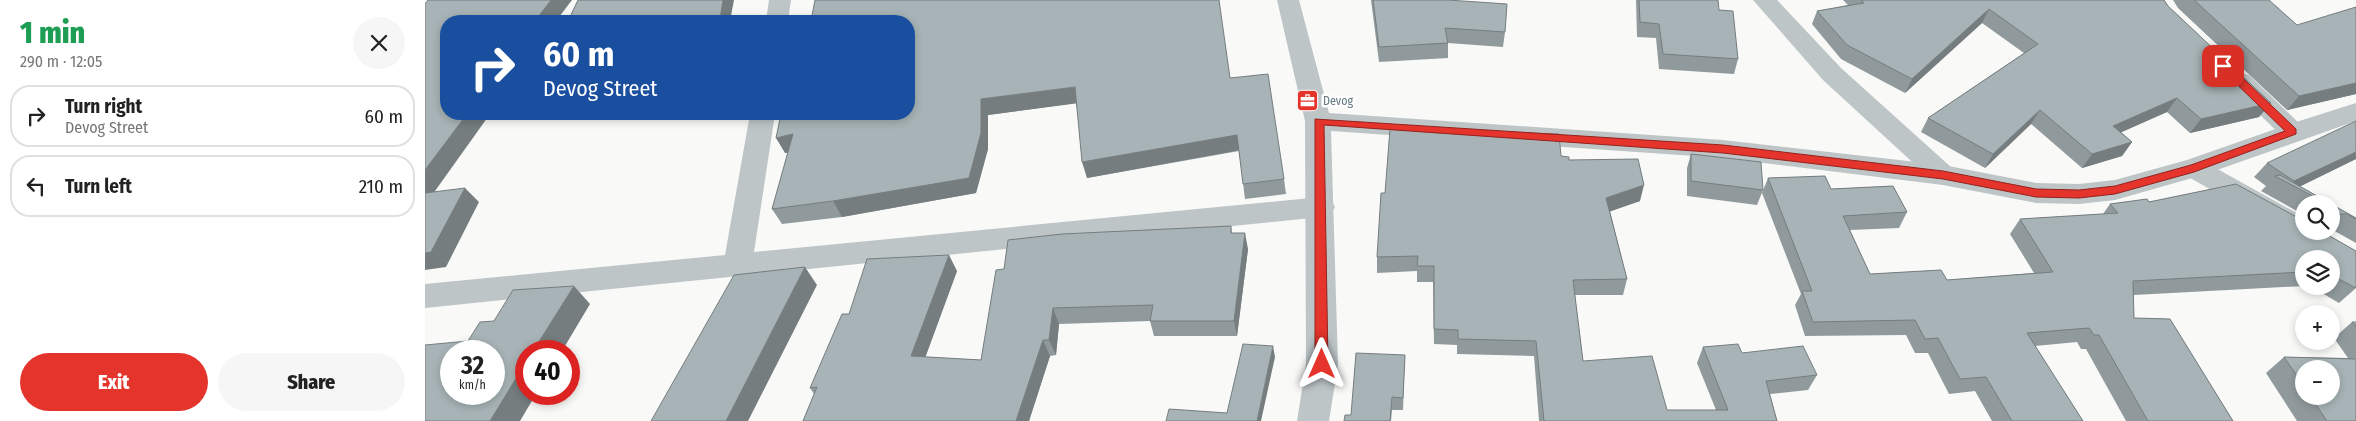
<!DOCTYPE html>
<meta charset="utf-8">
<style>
:root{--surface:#fff;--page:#f6f6f6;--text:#222;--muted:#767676;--line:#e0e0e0;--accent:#e4342c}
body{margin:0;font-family:"Fira Sans Condensed",sans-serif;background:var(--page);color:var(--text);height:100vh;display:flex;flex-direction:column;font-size:19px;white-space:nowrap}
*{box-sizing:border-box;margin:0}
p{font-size:16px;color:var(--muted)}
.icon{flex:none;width:28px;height:28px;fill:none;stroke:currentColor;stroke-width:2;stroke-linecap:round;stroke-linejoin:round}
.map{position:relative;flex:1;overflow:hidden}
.drawer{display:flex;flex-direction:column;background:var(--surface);width:425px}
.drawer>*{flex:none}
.hud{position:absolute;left:15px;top:15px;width:475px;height:105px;border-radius:20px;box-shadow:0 2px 8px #0003;background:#1a4fa0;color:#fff;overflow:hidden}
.fabs{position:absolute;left:1870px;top:195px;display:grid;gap:10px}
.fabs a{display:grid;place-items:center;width:45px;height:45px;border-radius:50%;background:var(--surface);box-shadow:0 2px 8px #0003;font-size:25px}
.speed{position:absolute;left:15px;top:340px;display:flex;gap:10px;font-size:25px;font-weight:700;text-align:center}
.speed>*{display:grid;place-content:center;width:65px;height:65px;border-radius:50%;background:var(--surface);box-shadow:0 2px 8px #0003;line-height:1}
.speed small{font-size:12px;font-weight:400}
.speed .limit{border:8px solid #d22;background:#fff;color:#111}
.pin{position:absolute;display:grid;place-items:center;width:42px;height:42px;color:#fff;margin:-21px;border-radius:10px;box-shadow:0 2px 8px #0006}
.me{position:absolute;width:55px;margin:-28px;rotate:0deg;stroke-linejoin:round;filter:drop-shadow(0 0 4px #0008)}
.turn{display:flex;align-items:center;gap:18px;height:105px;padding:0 20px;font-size:22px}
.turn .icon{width:65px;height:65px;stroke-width:2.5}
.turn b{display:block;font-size:35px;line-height:42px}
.round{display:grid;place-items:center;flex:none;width:52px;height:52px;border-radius:26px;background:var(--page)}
.head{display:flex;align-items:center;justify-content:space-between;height:85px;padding:0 20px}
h1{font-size:30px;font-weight:800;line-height:38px;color:#1e9e55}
.action{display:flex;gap:10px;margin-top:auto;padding:10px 20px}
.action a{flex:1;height:58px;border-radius:30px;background:var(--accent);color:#fff;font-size:20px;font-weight:800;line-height:58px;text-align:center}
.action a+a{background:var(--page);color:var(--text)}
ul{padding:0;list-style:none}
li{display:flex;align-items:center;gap:15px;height:62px;margin:0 10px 8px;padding:0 10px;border:2px solid var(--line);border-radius:20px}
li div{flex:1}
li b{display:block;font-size:19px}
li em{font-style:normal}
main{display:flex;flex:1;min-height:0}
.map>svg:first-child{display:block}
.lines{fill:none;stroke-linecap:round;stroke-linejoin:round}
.minor{fill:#bdc5c7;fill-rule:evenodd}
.tertiary{fill:#bdc5c7;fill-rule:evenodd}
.wall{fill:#909a9d;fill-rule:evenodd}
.shaded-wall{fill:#757d7f}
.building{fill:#a7b3b6;stroke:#757d7f;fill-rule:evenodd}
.route{fill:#e4342c;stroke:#94221d}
.labels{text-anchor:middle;stroke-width:5;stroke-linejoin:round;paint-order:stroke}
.poi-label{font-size:12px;fill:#647a82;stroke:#fff;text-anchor:start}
</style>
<main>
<section class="drawer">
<div class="head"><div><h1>1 min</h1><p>290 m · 12:05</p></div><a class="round"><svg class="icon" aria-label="close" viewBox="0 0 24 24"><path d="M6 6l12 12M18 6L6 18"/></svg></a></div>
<ul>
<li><svg class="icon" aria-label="right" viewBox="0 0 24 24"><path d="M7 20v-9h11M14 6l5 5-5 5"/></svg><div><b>Turn right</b><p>Devog Street</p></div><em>60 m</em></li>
<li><svg class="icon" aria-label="left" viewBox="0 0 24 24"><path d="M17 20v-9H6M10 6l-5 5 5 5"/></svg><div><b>Turn left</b></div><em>210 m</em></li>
</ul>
<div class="action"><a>Exit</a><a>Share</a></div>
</section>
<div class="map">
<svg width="1931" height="421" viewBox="0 0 1931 421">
<rect width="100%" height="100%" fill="#f9f9f7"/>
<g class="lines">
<path class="minor" d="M344,0H366L363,21H341Z
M1328,0H1352L1416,68L1527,168L1531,175L1527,182L1518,185L1509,182L1398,80Z
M1815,73L1824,75L1877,126L1881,132L1877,138L1868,141L1859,138L1806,87L1803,81L1806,75Z
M325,114H350L329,252L896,197L906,200L910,207L906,214L896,217L0,308V284L300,255Z
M1769,159L1778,161L1879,217V231H1892L1889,237L1879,241L1869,237L1760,175L1756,168L1760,161Z"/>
<path class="tertiary" d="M852,0H874L904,113L1298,140L1518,165L1611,183L1654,184L1690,180L1762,160L1859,126L1931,103V121L1778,175L1690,200L1654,204L1611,203L1518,185L1298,158L906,131L913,364L904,421H872L881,364L880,121Z"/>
</g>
<path class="wall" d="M946,0H1023L1080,32L1078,47L1023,43V58L954,62Z
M1211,0H1293L1294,10L1313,59L1309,74L1234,69L1231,38L1212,37Z
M1418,0H1739L1743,6L1846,103L1834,117L1765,133L1742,112L1696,132L1707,142L1697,156L1657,168L1606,124L1560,168L1496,132L1503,118L1599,53L1557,23L1480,93L1416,59L1387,24L1392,11L1423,5Z
M1748,0H1844L1931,94L1862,110L1753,8Z
M805,78L859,179L861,194L820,199L814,151L662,178L651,103L563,115V149L551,193L417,217L357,224L347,209L363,153H360L356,114Z
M1266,154L1338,190L1332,205L1262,196V168Z
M1136,156L1144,160L1215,201L1185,211L1202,279L1198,295H1150L1158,361L1242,410H1291L1272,363L1278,347L1317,353L1392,375L1383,390L1345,394L1352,421H1114L1109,356L1032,354V345L1009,344L1008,282H992V271L952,273V257L960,193Z
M1931,159L1875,186L1906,204H1879V215L1836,191L1841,186L1829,177L1842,163Z
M1400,176L1406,189L1468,186L1482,212L1474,228L1425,230L1445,274L1516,270L1522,280L1609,273L1585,234L1595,219L1678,214L1685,204L1722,199L1724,202L1811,184L1879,221V231H1896L1931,251V288L1914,303L1885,286H1906V259H1879V286L1709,295V318L1745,319L1808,421H1701L1661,349H1656L1652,342L1610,346L1658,421H1567L1550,391L1524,394L1503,353H1490L1481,335L1380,336L1370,305L1376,294L1337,193L1343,178Z
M1906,204L1931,218V243L1906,229Z
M806,226L807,233L823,249L812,336H729L725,321L634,324L631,355L625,356L604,421H378L389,394L385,388L424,314L532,271L500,357L556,360L579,269Z
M1927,322H1931V421H1872L1841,373L1859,357L1923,358L1909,338ZM1879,369L1906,396H1879Z
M980,355L978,410H967L966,421L926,415Z"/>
<path class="shaded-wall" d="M126,0H147L131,21H110Z
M298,0H309L305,21H296L295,19Z
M1564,9L1557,23L1480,93L1487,79Z
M1931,83V94L1862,110L1874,96Z
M650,87L654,103L563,115V149L551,193L417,217L408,201L556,99Z
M1752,98L1742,112L1679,140L1688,126Z
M1846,103L1834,117L1765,133L1776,119Z
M1615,110L1606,124L1560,168L1568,154Z
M42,114H65L0,205V170Z
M368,134L378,150L360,153L351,138Z
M812,135L815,150L662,178L657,162Z
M1707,142L1697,156L1657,168L1667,154Z
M1931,152V159L1872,188L1866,185L1869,181Z
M1219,185L1215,201L1178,214L1181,198Z
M40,188L54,202L21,267L0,270V253Z
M820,233L823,249L812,336L809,321Z
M524,255L532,271L495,372L486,356Z
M380,267L392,285L323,421H301Z
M149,286L165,304L137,351H108Z
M628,308L634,324L631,355L624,340Z
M618,340L625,356L604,421H591Z
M848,346L850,357L836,421H832Z
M101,362V394H111L95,421H65Z"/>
<path class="building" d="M3,0H126L110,21H21V114H42L0,170V4Z
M153,0H298L295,19L301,18L300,21H143Z
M390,0H794L805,78L843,74L859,179L818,184L812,135L657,162L650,87L556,99V133L544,178L408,201L347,209L368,134L351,138L356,114H484V21H386Z
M948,0H1023L1082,4L1080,32L1020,28L1023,43L954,47Z
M1214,0H1293L1294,10L1308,11L1313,59L1238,54L1234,24L1215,22Z
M1436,0H1739L1743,6L1846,103L1776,119L1752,98L1688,126L1707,142L1667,154L1615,110L1568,154L1503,118L1613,44L1564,9L1487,79L1422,45L1392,11L1439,3Z
M1769,0H1844L1872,25L1931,7V83L1874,96Z
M1931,121V152L1869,181L1842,163Z
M965,129L1134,134L1136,156L1144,157V160L1213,159L1219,185L1181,198L1202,279L1148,280L1158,361L1227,356L1242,410H1303L1278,347L1313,344L1317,353L1378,346L1392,375L1341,381L1352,421H1119L1111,341L1033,339V330L1009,329V266H992L993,256L952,257L956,193H960Z
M1266,154L1336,162L1338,190L1266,181Z
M1855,175L1906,204H1895V200L1850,176Z
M1400,176L1406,189L1468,186L1482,212L1418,216L1445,274L1516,270L1522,280L1628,272L1595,219L1693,213L1685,204L1722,199L1724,202L1811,184L1879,221V231H1896L1931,251V288L1906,275V259H1879V272L1708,281L1709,318L1745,319L1808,421H1723L1674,335H1669L1664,328L1602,333L1658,421H1587L1561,377L1535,379L1513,338L1500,339L1490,320L1388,322L1377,291H1387L1343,178Z
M40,188L6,252L0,253V193Z
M1906,204L1931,218V219L1922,214H1906Z
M806,226V233H820L809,321H725L728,305L628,308L624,340H618L591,421H378L392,387L385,388L417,314H424L442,259L524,255L486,356L556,360L571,270L579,269L583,240L637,234Z
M380,267L301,421H226L309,275Z
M149,286L108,351H101V362L65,421H0V345L43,341L55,322L69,321L88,290ZM26,351H69V394H26Z
M1927,322H1931V327Z
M818,344L848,346L832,421H741L744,409L802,413Z
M931,353L980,355L978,398L967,397L965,421H919L920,415H926Z
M1859,357L1931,359V421H1902L1885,396H1906V369H1879V386Z"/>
<path class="route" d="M1795,63H1802L1871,129V134L1769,172L1690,194L1654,198L1611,197L1518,179L1298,153L899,125L903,364L901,368H892L890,364V119L1298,145L1518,171L1611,189L1654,190L1690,186L1766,165L1860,131L1795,68Z"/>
<defs>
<symbol id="office-square" viewBox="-11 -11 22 22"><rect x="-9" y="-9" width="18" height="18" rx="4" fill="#e4342c" stroke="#fff"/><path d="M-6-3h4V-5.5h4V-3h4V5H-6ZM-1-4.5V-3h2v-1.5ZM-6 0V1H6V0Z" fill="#fff"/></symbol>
</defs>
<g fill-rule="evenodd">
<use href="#office-square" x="870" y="88" width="25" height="25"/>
</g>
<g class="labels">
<g class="poi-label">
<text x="898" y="105">Devog</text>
</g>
</g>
</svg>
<div class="fabs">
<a><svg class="icon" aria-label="search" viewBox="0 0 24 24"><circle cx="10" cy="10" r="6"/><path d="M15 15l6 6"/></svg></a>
<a><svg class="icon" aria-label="layers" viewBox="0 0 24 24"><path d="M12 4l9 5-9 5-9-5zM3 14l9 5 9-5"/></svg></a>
<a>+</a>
<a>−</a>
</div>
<div class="speed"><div>32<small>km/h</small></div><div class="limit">40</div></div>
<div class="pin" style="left:1798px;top:66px;background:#d93025"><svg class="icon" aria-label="arrive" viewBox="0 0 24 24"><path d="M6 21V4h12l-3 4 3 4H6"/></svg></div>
<svg class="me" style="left:897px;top:364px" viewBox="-20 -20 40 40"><path d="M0-17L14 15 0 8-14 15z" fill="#e4342c" stroke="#fff" stroke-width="4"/></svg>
<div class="hud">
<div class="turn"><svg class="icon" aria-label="right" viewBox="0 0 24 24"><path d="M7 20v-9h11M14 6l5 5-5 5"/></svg><div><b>60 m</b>Devog Street</div></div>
</div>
</div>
</main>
